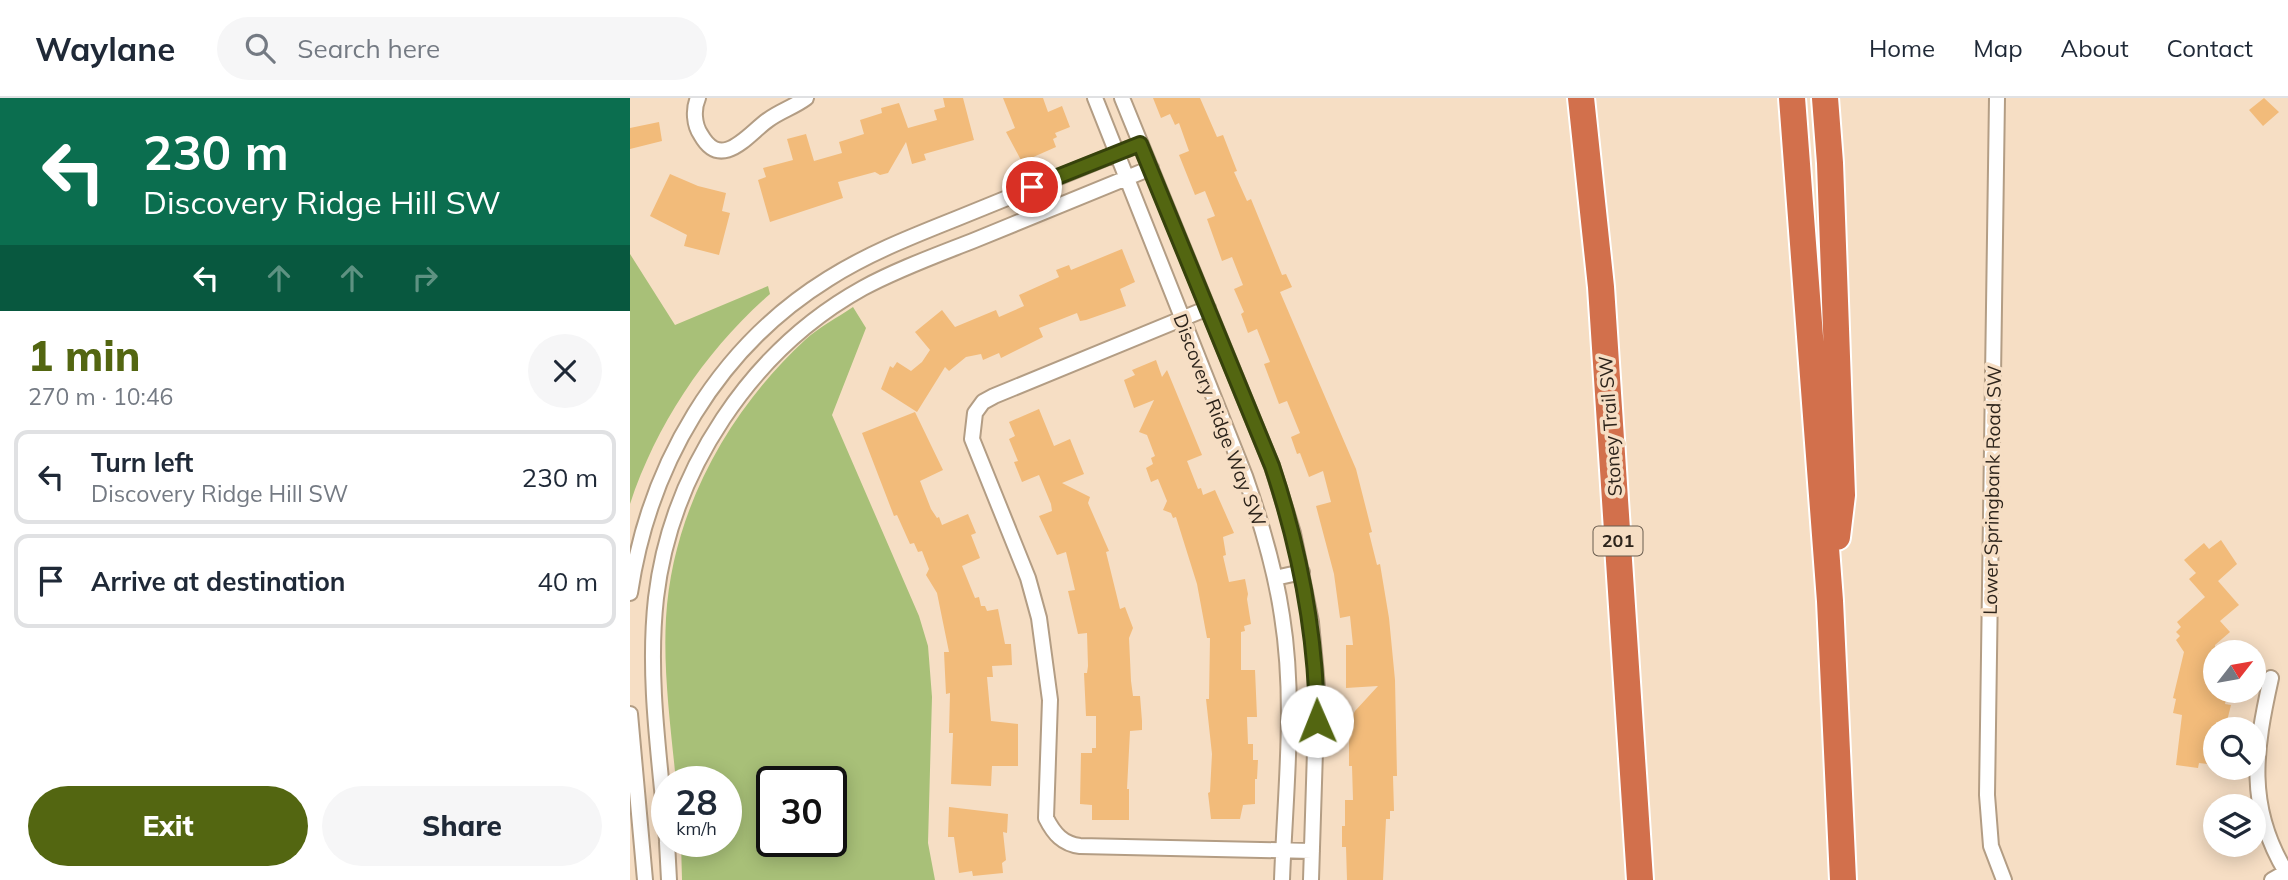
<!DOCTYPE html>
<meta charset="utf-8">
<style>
:root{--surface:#fff;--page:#f6f6f7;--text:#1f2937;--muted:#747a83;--line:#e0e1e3;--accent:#536611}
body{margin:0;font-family:Mulish,sans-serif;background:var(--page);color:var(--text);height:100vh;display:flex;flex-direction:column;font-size:26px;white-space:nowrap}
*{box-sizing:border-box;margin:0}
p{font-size:23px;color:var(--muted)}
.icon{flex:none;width:38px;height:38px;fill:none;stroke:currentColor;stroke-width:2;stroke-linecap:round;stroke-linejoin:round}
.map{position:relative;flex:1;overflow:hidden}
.drawer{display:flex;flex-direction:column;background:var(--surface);width:630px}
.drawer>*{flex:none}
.hud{background:#0b6e4f;color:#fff;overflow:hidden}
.needle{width:46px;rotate:59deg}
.buttons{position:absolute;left:1573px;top:542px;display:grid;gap:14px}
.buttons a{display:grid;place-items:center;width:63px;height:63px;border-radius:50%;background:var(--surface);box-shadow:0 4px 18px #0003;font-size:35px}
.speed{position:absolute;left:21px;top:668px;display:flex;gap:14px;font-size:35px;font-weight:700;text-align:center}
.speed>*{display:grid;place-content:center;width:91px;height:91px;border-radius:50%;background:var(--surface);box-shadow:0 4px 18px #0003;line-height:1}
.speed small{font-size:18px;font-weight:400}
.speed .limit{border:4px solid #111;border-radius:10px;background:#fff;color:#111}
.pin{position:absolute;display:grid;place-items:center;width:60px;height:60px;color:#fff;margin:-30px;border:4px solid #fff;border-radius:50%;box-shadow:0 2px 7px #0007}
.me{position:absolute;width:77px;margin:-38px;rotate:359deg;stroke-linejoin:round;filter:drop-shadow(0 0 5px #0008)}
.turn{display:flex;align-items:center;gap:24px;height:147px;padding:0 28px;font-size:32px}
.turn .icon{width:91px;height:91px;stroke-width:2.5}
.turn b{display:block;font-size:49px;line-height:60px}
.lanes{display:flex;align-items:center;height:66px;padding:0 28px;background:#0003;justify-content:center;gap:35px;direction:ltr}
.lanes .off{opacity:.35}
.round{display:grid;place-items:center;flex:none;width:74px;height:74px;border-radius:37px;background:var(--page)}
.head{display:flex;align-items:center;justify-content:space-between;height:119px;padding:0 28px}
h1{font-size:42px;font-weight:800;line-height:52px;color:var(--accent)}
.button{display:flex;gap:14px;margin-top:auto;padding:14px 28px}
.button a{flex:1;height:80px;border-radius:42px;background:var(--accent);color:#fff;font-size:28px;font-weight:800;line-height:80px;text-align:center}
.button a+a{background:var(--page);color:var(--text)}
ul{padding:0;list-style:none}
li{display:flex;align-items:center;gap:21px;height:94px;margin:0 14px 10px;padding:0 14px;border:4px solid var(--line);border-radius:14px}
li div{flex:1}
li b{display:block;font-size:26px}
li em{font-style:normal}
header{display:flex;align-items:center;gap:42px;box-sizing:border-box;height:98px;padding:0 35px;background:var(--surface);border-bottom:2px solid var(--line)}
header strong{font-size:33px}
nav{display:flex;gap:38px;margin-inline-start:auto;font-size:24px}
.search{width:490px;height:63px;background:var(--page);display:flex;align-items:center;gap:18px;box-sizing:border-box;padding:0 24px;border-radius:38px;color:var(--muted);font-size:26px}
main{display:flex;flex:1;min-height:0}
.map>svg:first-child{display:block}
.green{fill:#a8c078;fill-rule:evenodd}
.building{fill:#f2bb7a}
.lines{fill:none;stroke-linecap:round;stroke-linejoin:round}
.street-casing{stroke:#b39d84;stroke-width:18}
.secondary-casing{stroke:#b39d84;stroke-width:23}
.highway-casing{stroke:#fff;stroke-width:30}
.street{stroke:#fff;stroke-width:14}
.secondary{stroke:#fff;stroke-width:19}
.highway{stroke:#d2704c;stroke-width:26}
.route-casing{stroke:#36420b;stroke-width:18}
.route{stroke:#536611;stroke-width:12}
.labels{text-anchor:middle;stroke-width:7;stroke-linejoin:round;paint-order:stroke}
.shield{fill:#f6dec4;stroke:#695c4e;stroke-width:2}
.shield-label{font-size:18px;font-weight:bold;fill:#2d241b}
.street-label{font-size:19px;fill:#2d241b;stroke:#f6dec4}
</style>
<header>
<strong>Waylane</strong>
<div class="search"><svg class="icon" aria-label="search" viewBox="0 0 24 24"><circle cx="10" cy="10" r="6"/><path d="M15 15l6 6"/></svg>Search here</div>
<nav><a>Home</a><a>Map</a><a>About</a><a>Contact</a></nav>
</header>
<main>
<section class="drawer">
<div class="hud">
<div class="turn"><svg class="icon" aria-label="left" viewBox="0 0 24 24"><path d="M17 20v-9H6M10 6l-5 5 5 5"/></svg><div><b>230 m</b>Discovery Ridge Hill SW</div></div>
<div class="lanes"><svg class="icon" aria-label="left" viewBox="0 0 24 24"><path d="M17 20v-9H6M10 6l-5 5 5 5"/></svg><svg class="icon off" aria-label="ahead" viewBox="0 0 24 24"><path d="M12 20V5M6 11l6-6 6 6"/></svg><svg class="icon off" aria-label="ahead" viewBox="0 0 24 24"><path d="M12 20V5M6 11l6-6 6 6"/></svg><svg class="icon off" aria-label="right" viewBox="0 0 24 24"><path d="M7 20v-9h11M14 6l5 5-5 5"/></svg></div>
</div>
<div class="head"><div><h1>1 min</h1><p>270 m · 10:46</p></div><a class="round"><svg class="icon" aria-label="close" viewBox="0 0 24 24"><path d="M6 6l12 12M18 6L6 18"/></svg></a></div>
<ul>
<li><svg class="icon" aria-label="left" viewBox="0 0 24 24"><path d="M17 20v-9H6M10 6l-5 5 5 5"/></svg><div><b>Turn left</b><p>Discovery Ridge Hill SW</p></div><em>230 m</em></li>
<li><svg class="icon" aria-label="arrive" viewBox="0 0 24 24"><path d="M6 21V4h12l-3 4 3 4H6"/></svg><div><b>Arrive at destination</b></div><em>40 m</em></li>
</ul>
<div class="button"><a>Exit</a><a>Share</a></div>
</section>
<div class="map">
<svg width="1658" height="782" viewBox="0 0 1658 782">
<rect width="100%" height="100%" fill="#f6dec4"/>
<path class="green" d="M0,156L45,227L138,188L140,196C76,252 27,325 0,406Z
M223,209L236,230L202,317L289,518L298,548L302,599L298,745L305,782H52L51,744H96V684H46C41,630 33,575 36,520C42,414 98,313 175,242C189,229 207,220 223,209ZM201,684V744H142V684Z"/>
<path class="building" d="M313,0H333L344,42L294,56L296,62L282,66L276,44L258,75L250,77L245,74L208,84L213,100L140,124L128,82L136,79L133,70L163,62L157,41L176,36L184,63L212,55L209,44L234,36L230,22L252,15L251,10L269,5L278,30L307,22L304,12L315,9Z
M373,0H413L418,14L432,8L440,29L425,35L427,39L423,41L426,49L392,64L376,34L385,30Z
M523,0H570L587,39L593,37L607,73L604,74L617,103L621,101L652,177L656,176L662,189L650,194L726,371L742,434L739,435L747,467L750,466L759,520L765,582L767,678H763L764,713H760V721H756L753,782H717L716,749H712V728H715V702H723L722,668H719V625L725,613L748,588L716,590V547H723L720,518L710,520L704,476L686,408L701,404L693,373L679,379L670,355L667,356L661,339L670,335L657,303L649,306L634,266L640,264L627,231L618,235L611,216L614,214L604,191L613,187L602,159L592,163L577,121L585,118L575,93L565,97L549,57L559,53L549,25L545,27L540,16L531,20Z
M1634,0L1649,14L1633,28L1619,12Z
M29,24L32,43L0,51V30Z
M40,76L68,88L96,95L92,113L100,115L89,157L54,148L57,137L20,118Z
M492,151L505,184L490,191L496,208L456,222L450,223L447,215L409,230L413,239L371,260L369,255L353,262L351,256L336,259L319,273L315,269L287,314L251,291L260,268L263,270L267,264L281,273L292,264L300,252L285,234L312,212L325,229L366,212L369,219L394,208L389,197L429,179L426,172L439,167L441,172Z
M526,262L532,279L537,272L572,357L557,363L568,391L571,390L573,397L585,392L604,435L593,439L596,457L593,458L599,484L615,481L618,496L617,501L621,526L614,528L615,533L611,534V572H625L627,619H617L618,646H623V662H628L627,681H625V706L613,707L610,721H581L578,695L580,694L582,656L576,601H579L580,540H577L567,486L546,419L543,420L541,415L533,412L537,403L528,381L521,384L516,370L523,366L521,360L525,358L517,337L509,334L524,302L504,310L494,282L505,277L502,272Z
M409,311L424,348L440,341L454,376L432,385L460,399L458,405L479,453L476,454L490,511L495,509L503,530L499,540L501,583L503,598H510L512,623V632L500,633L497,691H499V722H462V707L450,706L451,655H462V650H466V618H456L454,575H457L458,568L457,535L448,536L438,493L445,492L436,454L427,457L409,418L422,413L421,406L409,377L392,384L384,364L388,363L379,341L385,338L379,324Z
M285,314L313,372L290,383L301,411L307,420L309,419L312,427L338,416L346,435L341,437L350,460L332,468L345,500L349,499L351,508H355L357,513L368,511L375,546H381L382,567L362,568L363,579H357L361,623L388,626V668H362L361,688L321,686L323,635H319L320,595L316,596L314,554H319L307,495L296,477L299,471L292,453L288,454L284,445L280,446L267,417L264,418L232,335Z
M1591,442L1607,466L1588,483L1609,507L1590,523L1600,534L1585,547L1586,593L1597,597L1595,606L1601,607L1596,627L1586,624V667L1569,665L1568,670L1546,667L1552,617L1543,615L1546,601L1543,600L1554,554L1546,542L1550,538L1546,534L1551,529L1547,524L1575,499L1559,481L1566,475L1554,462L1574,445L1579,451Z
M319,709L378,716L377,735L373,734L376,762L372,765L373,775L343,778L342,773L329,775L324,739H318Z"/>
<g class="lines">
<defs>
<path id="street" d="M68,0C63,11 64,27 71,37C92,74 119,35 138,22C150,13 164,9 176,0
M465,0L615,378C631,424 645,470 652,518C666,605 655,695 652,782
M492,0L642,368L663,435L681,524L687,588L681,782
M1367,0L1357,697L1361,748L1374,782
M578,210L364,298L353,304L345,315L342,341L398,480L409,520L420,602L416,720C424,736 433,746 450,748L682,753
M645,480L672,474
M0,495C19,367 87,250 198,181C239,155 283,138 328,120C389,95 450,70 510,46
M1641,580C1625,652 1616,708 1656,774L1642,782
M0,616L15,782
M37,742C30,663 17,580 26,500C41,373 121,252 233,190C268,171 307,157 345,142C403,118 462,94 521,70
M37,744L39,782"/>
<path id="secondary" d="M1658,773V778"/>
<path id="highway" d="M951,0L971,189L1010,782
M1162,0L1200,503L1213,782
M1195,0L1200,65L1212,397L1207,439"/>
</defs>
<use href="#street" class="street-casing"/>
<use href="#secondary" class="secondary-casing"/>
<use href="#highway" class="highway-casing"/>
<use href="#street" class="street"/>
<use href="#secondary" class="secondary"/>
<use href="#highway" class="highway"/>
</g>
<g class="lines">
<defs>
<path id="route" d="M402,89L510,46L642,368C670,452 686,535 687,623"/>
</defs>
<use href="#route" class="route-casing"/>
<use href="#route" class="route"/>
</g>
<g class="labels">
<rect class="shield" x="963.5" y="428.5" width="49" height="29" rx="5"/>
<g class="shield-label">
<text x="988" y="449">201</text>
</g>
<g class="street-label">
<text transform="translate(590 322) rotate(69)" y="7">Discovery Ridge Way SW</text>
<text transform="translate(980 328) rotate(-94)" y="7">Stoney Trail SW</text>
<text transform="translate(1362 392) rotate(-89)" y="7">Lower Springbank Road SW</text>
</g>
</g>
</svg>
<div class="buttons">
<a><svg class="needle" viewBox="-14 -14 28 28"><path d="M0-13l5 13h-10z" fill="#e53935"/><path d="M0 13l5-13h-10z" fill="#747a83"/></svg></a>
<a><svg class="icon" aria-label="search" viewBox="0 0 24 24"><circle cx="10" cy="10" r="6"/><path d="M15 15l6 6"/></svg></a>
<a><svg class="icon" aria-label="layers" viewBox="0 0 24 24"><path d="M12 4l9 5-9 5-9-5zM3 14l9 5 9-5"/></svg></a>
</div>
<div class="speed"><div>28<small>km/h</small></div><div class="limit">30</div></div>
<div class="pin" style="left:402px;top:89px;background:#d93025"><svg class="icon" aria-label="arrive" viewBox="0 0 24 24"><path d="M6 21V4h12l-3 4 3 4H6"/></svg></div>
<svg class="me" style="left:687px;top:623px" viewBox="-20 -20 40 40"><circle r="19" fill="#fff"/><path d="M0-13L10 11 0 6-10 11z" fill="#536611"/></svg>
</div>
</main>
